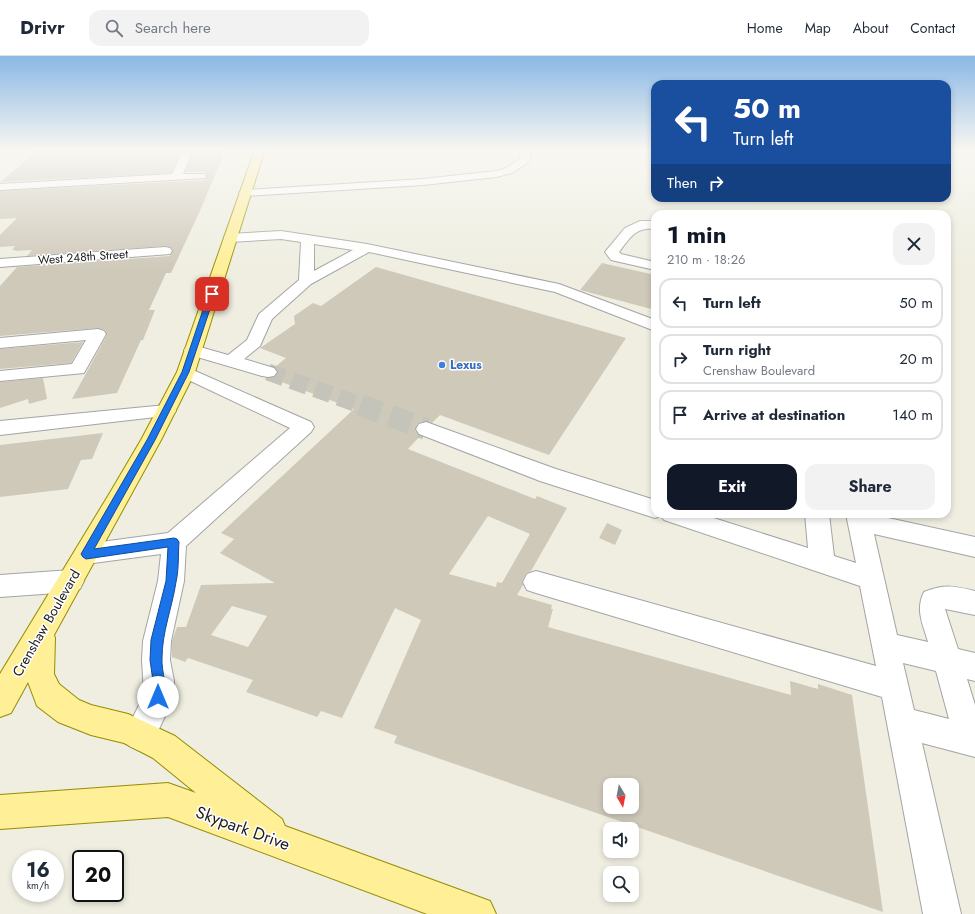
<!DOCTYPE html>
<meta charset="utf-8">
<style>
:root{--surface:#fff;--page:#f2f2f3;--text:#1f2937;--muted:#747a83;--line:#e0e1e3;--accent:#111827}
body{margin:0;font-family:Jost,sans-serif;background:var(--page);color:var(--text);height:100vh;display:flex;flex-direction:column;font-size:15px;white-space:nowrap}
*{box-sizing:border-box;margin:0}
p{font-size:13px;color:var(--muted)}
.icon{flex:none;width:22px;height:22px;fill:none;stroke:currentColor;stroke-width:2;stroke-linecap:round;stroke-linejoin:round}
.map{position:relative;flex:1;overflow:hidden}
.sheet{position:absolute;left:651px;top:154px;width:300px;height:308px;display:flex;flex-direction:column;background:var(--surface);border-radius:12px;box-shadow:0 2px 6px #0003}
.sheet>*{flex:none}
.banner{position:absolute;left:651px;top:24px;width:300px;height:122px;border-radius:12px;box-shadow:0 2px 6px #0003;background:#1a4fa0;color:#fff;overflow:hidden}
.needle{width:26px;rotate:170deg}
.fabs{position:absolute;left:603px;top:722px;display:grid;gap:8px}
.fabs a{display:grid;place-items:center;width:36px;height:36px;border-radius:8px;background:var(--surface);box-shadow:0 2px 6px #0003;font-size:20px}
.speed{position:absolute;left:12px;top:794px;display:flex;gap:8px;font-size:20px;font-weight:700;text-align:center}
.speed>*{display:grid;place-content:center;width:52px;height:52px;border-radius:50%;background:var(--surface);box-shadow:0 2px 6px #0003;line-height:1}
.speed small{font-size:10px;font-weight:400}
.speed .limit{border:2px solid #111;border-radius:6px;background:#fff;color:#111}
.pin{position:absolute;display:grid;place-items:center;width:34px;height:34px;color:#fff;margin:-17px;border-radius:8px;box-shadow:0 2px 6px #0006}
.me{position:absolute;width:44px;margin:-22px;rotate:0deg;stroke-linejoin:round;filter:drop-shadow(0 0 3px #0008)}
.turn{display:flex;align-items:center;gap:14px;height:84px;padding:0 16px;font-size:18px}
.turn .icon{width:52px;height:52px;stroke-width:2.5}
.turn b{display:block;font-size:28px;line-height:34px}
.then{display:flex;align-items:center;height:38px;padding:0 16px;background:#0003;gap:8px;font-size:15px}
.round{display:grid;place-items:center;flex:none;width:42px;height:42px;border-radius:12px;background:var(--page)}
.headline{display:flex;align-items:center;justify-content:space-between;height:68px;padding:0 16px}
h1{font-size:24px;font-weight:700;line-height:30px;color:var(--accent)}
.button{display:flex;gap:8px;margin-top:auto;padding:8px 16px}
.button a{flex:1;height:46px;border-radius:12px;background:var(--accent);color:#fff;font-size:16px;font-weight:700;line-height:46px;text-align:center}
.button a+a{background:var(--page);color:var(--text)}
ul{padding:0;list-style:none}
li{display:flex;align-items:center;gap:12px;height:50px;margin:0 8px 6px;padding:0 8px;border:2px solid var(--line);border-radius:12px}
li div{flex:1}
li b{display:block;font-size:15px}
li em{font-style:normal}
header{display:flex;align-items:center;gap:24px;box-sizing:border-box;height:56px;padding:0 20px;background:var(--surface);border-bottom:1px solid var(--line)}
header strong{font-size:19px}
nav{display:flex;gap:22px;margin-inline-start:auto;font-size:14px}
.search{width:280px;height:36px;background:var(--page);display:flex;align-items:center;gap:10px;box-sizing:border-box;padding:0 14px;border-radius:12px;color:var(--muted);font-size:15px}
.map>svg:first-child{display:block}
.building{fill:#cfc9ba;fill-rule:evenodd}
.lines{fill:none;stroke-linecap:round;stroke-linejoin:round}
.minor-tunnel-far1{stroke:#c5c4ba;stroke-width:17;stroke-dasharray:17 8;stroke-linecap:butt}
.minor-tunnel{stroke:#c5c4ba;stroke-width:22;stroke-dasharray:22 10;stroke-linecap:butt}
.minor-casing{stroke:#a4a4a4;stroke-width:2}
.major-casing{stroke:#958d00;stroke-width:2}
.minor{fill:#fff;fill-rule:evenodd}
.major{fill:#ffef96;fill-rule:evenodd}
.route{fill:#1a73e8;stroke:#114b97}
.shop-dot{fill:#3f7fe0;stroke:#fff;stroke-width:1.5}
.labels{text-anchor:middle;stroke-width:3;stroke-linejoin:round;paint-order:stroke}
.far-street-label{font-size:12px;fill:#1d1d1d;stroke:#fff}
.far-shop-label{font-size:12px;font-weight:bold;fill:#366cbe;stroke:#fff;text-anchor:start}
.street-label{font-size:14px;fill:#1d1d1d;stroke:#fff}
.near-street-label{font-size:17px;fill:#1d1d1d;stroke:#fff}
</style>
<header>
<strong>Drivr</strong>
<div class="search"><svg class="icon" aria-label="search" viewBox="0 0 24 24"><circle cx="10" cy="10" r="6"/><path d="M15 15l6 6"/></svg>Search here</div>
<nav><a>Home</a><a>Map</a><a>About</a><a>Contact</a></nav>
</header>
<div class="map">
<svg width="975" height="858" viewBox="0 0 975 858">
<rect width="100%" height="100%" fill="#efeee1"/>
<path class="building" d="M40,93H226L199,157L171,217H166L149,254H155L143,284H141L117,337L72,343L107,279L105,274L98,272L0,280V230L17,211L170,200L173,194L170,191L165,190L27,200L32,194L14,195L16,194H12L15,190L0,191V179L17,162L0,163V135L205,124L207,119L205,116H185L192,99L185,95L180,98L171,117L0,126Z
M602,207L655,219V254L580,234Z
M376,211L626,282L549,399L440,359L432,367L426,365L418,367L415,374L420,380L408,393L535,443L537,440L567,452L531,515L526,517L522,525L523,529L517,539L552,549L551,553H553L548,571L791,639L790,625L818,633V628L852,639L883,856L394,687L397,680L374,672L421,564L395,552L342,662L321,655L317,661L246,636L253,624L188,602L185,606L172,601V585L177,571H186L201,529L275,527L220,497L234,483L221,477L354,353L271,322L275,321L278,316L275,311L286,302L260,292L295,268L294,260L313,247L321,250ZM488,460L530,478L502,527L497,526L496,531L449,518ZM232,550L267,560L248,591L211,579ZM610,729H632V751H610Z
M83,286L71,307L0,313V293Z
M43,322L47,343L29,348L28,343L0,352V326Z
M103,377L92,403L81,404L68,433L0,441V389Z
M607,467L622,474L615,489L599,482Z"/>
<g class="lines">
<path class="minor-tunnel-far1" d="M268,316L363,350"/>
<path class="minor-tunnel" d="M360,349L426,373"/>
<defs>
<path id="minor" d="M517,93H527L531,100L529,106L512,117L496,121L423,129L245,140L241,139L239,137L241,135L245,134L423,123L496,115L504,113L520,103L521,100Z
M186,96L191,99L183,118H205L206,120L205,122L0,134V128L172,118L181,99Z
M640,165H655V173C635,171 630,182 619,196L621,198L655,206V214L611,204L605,196L625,172Z
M281,175L367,188L559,228L655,264V275L555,236L369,196L311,228L272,263L260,290L244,303L274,312L277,316L274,320L268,321L262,320L187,298L184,294L187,290L193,289L228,299L247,284L259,258L299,224L301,186L281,183L230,186L225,185L224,182L225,179L230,178ZM314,188L353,194L314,215Z
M165,191L170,192L172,195L170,198L0,211V203Z
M98,273L104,275L106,278L84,317L0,325V315L72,308L86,284L0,292V282Z
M186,311L311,366L314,371L311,376L186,490L184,525L171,585L170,604L174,625V641L151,690L140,695L129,690L124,679L144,639L142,604L143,585L158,525L161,498L86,508L77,505L74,498L77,491L86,488L168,477L290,372L180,320L177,316L180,312Z
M166,349L173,351L176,355L173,359L0,379V365Z
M426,366L556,413L655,444V458H701L808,492L805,458H829L834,500L856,507L846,458H870L975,481V501L874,478L897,579L928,586C923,568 915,554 924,536C945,528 954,530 975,535V559L945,553L958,593L975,597V625L967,623L975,649V701L922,687L961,858H923L882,641L536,537L527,534L523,526L527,518L536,515L876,610L860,530L664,464L661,460L655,462L540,425L419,378L416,373L419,368ZM903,607L936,615L949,663L914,654Z
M71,514L80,517L84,525L80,533L71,536L0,541V519Z"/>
<path id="major" d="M255,93H265L195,316L161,384L54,579L55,582L54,618L59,628L79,644L91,649L128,658L175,680L282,763L285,770L490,845L496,858H427L168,761L0,773V739L168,727L196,737L153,702L124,687L91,679L58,666L37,650L28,626L11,657L0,661V618L111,435L141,384L177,316Z"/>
</defs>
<use href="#minor" class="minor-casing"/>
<use href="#major" class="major-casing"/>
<use href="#minor" class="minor"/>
<use href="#major" class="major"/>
</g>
<linearGradient id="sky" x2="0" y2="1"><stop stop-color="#8ab8e5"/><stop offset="0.44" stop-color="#f8f7f2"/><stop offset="1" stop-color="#f8f7f2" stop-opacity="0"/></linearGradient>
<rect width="975" height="213" fill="url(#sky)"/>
<path class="route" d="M209,236L215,238L189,316L155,384L94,493L174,482L177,483L179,486C178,499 179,513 176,526C172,552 162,576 162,602C161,617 169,631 163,645L158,647L154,645L152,641L153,625L150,604L151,584L166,525L168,491L86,503L83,501L81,498L147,384L182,316Z"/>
<circle class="shop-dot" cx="442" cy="309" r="4"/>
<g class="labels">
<g class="far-street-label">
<text transform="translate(83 201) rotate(-4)" y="4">West 248th Street</text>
</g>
<g class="far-shop-label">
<text x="450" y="313">Lexus</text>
</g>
<g class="street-label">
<text transform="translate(46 567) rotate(-60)" y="5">Crenshaw Boulevard</text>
</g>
<g class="near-street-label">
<text transform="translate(243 772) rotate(20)" y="6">Skypark Drive</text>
</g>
</g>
</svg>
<div class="fabs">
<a><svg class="needle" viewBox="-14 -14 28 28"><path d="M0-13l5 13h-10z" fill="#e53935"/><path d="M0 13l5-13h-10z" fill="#747a83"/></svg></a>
<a><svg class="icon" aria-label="sound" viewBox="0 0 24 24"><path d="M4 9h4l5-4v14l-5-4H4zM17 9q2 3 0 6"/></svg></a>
<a><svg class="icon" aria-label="search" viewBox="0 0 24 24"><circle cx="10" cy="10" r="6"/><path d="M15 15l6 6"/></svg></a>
</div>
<div class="speed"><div>16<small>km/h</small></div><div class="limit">20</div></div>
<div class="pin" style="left:212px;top:238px;background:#d93025"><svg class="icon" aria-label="arrive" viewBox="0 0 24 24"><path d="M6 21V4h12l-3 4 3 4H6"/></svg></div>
<svg class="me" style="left:158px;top:641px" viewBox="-20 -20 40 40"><circle r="19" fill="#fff"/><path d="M0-13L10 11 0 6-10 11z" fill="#1a73e8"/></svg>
<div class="banner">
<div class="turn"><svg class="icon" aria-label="left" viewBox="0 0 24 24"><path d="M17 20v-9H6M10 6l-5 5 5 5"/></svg><div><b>50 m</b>Turn left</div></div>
<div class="then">Then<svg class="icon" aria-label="right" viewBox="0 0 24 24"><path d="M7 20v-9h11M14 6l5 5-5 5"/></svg></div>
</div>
<section class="sheet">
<div class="headline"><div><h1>1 min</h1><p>210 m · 18:26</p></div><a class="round"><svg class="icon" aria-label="close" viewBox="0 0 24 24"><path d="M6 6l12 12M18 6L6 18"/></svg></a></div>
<ul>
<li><svg class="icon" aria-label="left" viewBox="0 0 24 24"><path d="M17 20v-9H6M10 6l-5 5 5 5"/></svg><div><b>Turn left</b></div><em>50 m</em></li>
<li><svg class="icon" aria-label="right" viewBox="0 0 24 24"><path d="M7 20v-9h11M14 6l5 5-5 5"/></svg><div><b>Turn right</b><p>Crenshaw Boulevard</p></div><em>20 m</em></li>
<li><svg class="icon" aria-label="arrive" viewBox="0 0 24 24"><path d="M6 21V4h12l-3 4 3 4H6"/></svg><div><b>Arrive at destination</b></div><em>140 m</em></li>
</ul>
<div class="button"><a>Exit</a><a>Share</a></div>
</section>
</div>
